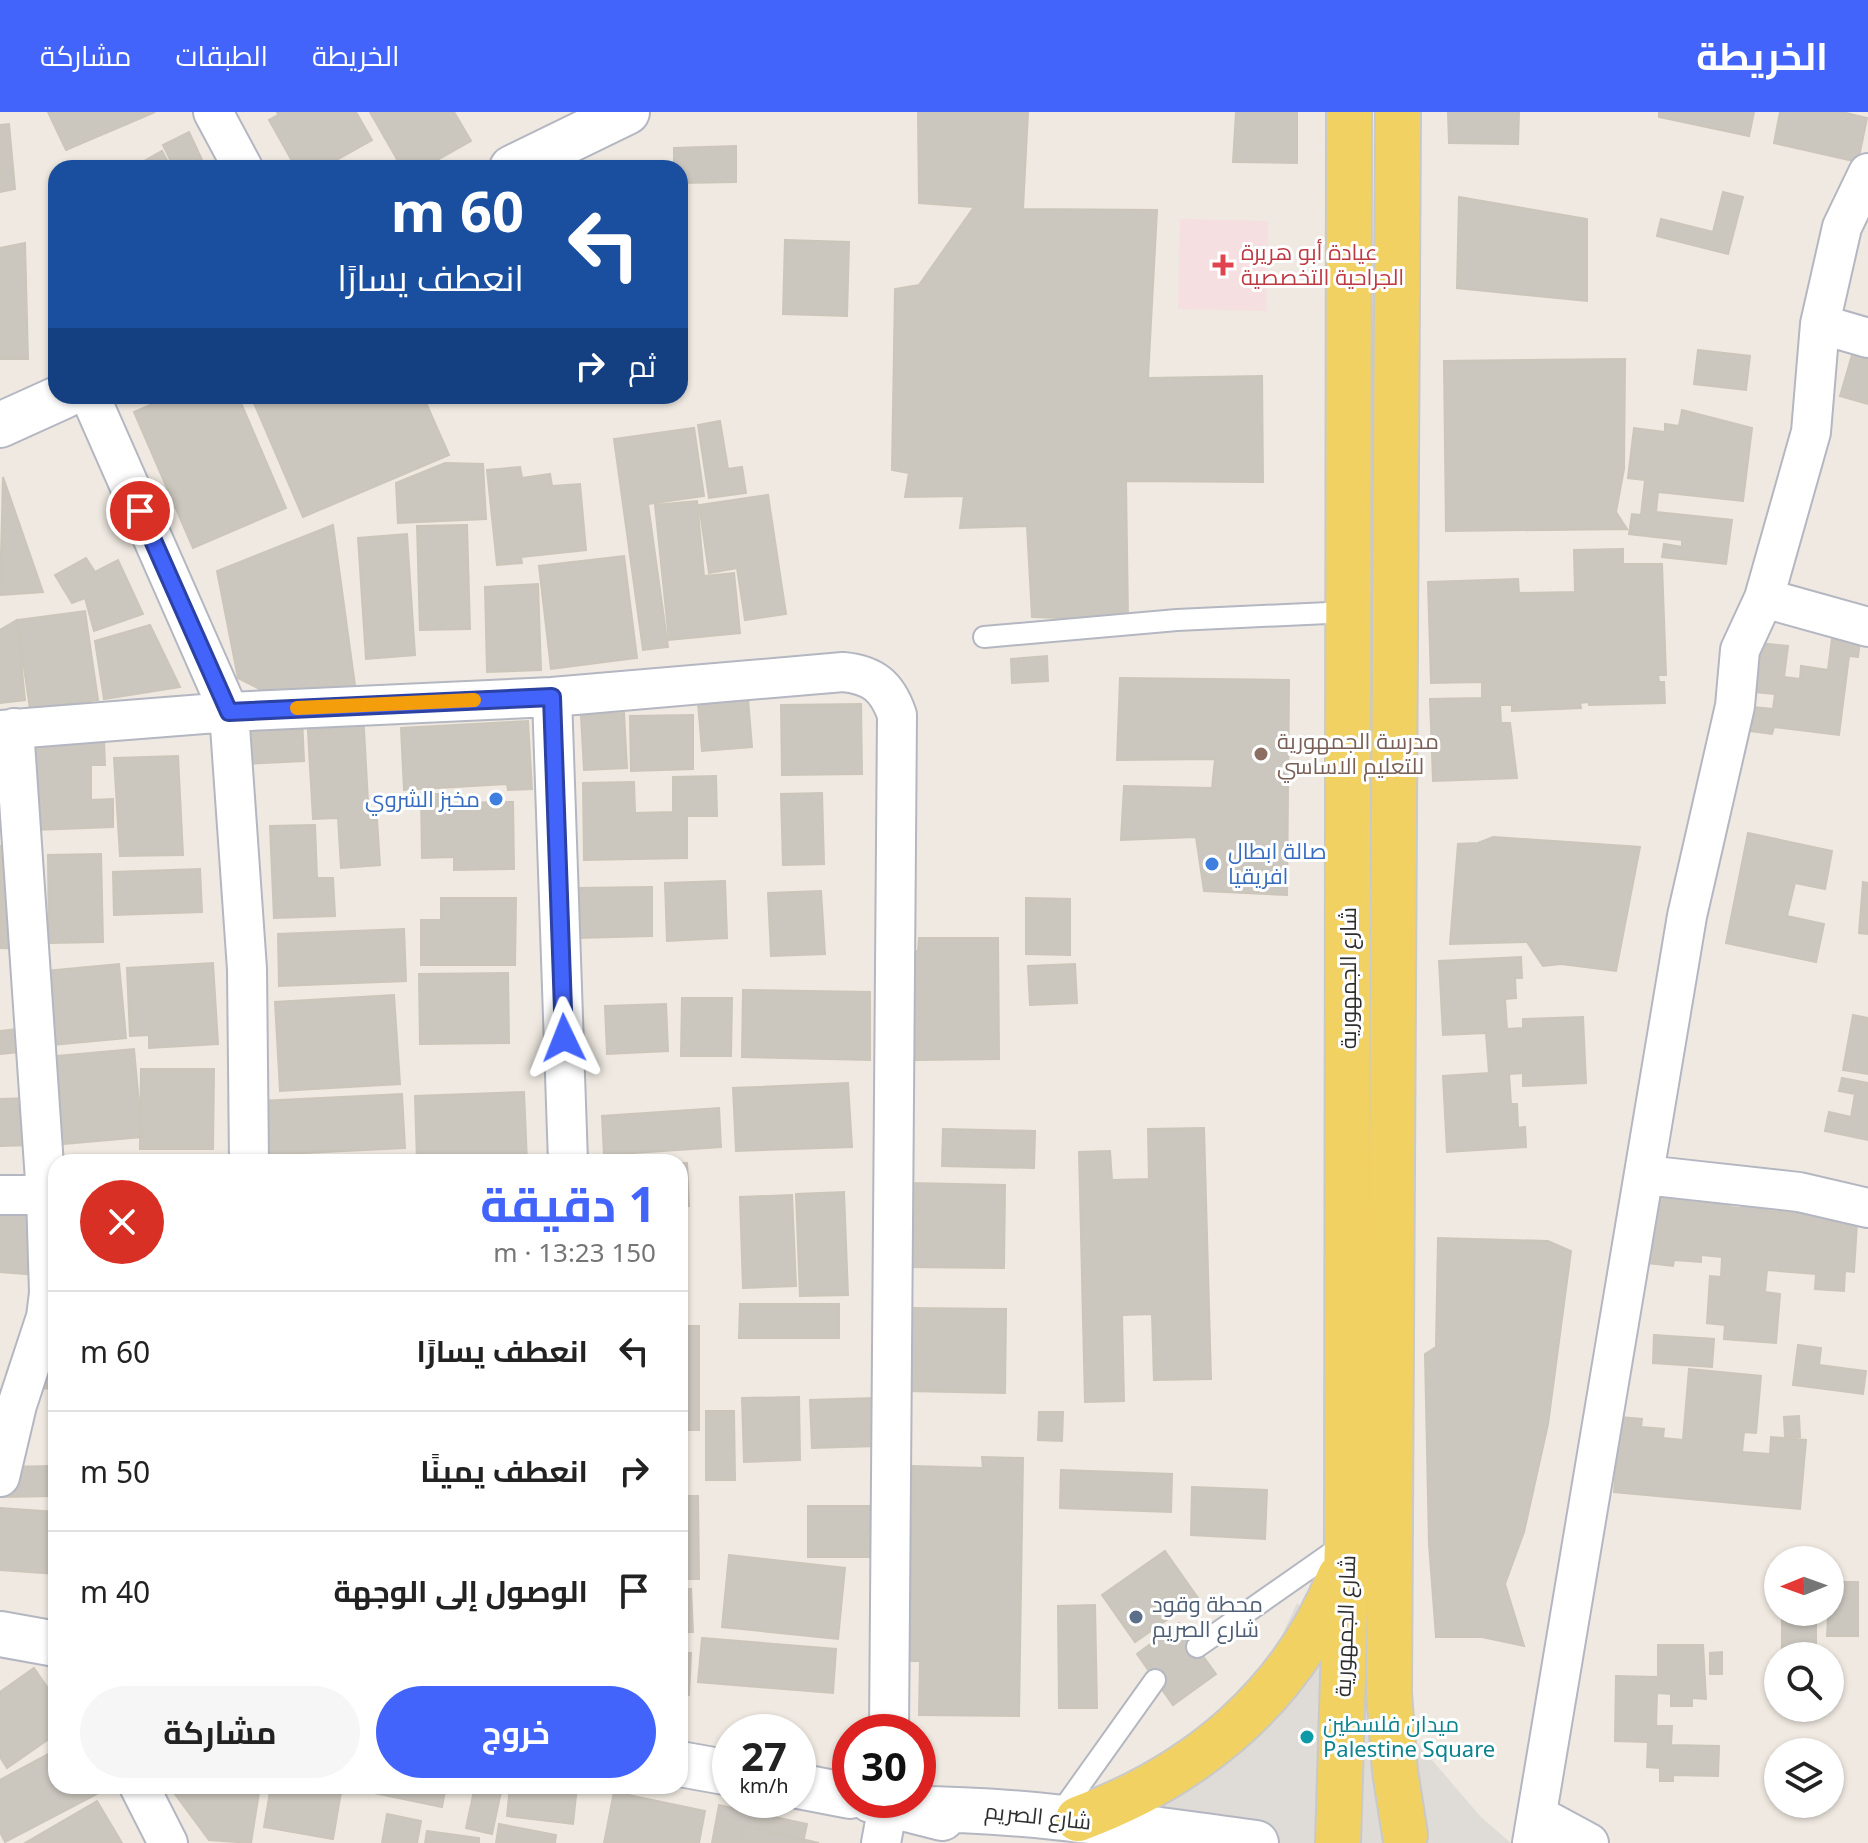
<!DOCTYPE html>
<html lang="ar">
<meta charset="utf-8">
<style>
:root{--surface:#fff;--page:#f6f6f6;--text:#222;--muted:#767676;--line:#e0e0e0;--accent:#4264fb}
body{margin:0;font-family:"Noto Sans",Cairo,sans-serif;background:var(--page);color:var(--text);direction:rtl;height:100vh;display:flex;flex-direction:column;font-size:30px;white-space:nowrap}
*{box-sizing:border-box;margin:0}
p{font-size:26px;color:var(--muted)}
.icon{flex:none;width:44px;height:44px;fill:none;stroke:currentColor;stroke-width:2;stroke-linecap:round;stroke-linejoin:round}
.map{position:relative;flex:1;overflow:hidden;direction:ltr}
.side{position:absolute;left:48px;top:1042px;width:640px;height:640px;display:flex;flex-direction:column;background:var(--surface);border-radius:24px;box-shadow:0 2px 6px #0004;direction:rtl}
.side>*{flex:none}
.top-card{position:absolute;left:48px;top:48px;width:640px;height:244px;border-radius:24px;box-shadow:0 2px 6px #0004;direction:rtl;background:#1a4fa0;color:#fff;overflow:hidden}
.needle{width:52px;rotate:269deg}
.controls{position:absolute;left:1764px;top:1434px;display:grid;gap:16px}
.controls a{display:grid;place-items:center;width:80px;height:80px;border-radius:50%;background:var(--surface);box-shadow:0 2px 6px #0004;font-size:40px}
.speed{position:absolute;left:712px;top:1602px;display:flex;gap:16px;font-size:40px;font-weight:700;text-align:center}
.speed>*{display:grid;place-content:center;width:104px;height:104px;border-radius:50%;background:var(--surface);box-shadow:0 2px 6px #0004;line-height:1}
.speed small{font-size:20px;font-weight:400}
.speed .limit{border:12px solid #d22;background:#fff;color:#111}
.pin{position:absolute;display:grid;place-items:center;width:68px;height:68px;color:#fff;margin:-34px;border:4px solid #fff;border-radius:50%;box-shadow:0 2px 8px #0007}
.me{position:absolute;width:88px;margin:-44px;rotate:358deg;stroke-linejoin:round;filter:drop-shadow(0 0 6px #0008)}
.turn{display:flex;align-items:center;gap:28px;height:168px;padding:0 32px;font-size:36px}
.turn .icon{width:104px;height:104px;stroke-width:2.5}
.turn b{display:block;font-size:56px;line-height:68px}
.then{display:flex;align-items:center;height:76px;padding:0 32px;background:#0003;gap:16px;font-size:30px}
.round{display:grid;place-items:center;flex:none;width:84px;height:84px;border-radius:42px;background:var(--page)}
.overview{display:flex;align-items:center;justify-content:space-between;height:136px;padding:0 32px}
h1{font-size:48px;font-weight:700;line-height:60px;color:var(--accent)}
.action{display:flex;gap:16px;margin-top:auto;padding:16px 32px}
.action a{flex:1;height:92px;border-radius:48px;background:var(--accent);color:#fff;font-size:32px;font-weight:700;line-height:92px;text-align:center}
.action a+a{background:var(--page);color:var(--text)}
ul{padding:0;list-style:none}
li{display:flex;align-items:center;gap:24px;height:120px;padding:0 32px;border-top:2px solid var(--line)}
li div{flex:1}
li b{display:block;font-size:30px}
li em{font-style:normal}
header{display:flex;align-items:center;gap:48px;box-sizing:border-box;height:112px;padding:0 40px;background:var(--accent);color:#fff}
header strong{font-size:38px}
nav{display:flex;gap:44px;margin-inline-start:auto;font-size:28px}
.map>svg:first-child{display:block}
.medical{fill:#f5dfe0}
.plaza{fill:#dfdcd8}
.building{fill:#cbc7bf;stroke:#cbc5ba;stroke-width:2}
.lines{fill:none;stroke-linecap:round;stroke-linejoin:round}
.lane-casing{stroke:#b4b7c1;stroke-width:24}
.street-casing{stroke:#b4b7c1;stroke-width:42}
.secondary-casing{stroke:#b4b7c1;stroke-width:48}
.primary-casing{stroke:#c9c9c9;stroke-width:48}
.lane{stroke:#fff;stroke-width:20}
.street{stroke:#fff;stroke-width:38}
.secondary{stroke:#fff;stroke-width:44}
.primary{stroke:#f2d163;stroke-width:44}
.route-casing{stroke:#2b41a3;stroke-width:20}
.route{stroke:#4264fb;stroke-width:14}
.slow{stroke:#f59e0b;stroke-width:14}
.health-dot{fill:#e0444e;stroke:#fff;stroke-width:3}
.education-dot{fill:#8d6e63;stroke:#fff;stroke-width:3}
.shop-dot{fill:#3f7fe0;stroke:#fff;stroke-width:3}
.service-dot{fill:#5c6f8a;stroke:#fff;stroke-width:3}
.culture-dot{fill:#0f9aa8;stroke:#fff;stroke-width:3}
.labels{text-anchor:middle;stroke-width:6;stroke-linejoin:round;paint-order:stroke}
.health-label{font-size:22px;fill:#be3a42;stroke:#fff;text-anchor:start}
.education-label{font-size:22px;fill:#785e54;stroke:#fff;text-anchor:start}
.shop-label{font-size:22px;fill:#366cbe;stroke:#fff;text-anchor:end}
.street-label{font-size:22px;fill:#2e2e2e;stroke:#fff}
.service-label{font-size:22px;fill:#4e5e75;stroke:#fff;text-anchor:start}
.culture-label{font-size:22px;fill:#0d838f;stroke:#fff;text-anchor:start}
</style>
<header>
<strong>الخريطة</strong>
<nav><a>الخريطة</a><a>الطبقات</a><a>مشاركة</a></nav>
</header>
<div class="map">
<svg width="1868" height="1731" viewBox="0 0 1868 1731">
<rect width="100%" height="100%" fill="#efe9e1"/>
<path class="medical" d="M1180,107L1268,109L1266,199L1178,197Z"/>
<path class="plaza" d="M1297,1491L1481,1705L1511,1731H1152L1150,1671L1256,1579Z"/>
<path class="building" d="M48,0H155L66,38Z
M277,0H356L372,28L322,56H296L269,8L278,3Z
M370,0H454L471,29L423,56H402Z
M918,0H1028L1023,97L1157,98L1148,266L1262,264L1263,370L1126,369L1128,508L1032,505L1027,414L960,416L964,384L905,385L909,361L892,358L895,177L919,173L974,95L919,91Z
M1236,0H1297V51L1233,50Z
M1448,0H1519L1518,32L1449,31Z
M1659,0H1754L1749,24L1659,5Z
M1780,0H1842L1867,6L1858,50L1774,31Z
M9,12L15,77L0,80V13Z
M189,20L203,50L191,56H174L163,33Z
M736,34V70L680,71V56H674V36Z
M162,39L171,56H132Z
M1723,80L1743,85L1728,142L1657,124L1661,107L1713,120Z
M1459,85L1587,107V189L1457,176Z
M785,128L849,130L847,204L783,202Z
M25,131L28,247H0V136Z
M1855,233L1868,237V292L1840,284Z
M1698,238L1750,244L1746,278L1694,272Z
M1625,247L1624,357L1616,400L1627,417L1446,419L1444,249Z
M171,284H238L286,396L193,436L134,300Z
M251,284H423L449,343L303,405Z
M1682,298L1752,316L1743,389L1658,380L1656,400L1732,408L1726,452L1662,445L1664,432L1682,435V428L1629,422L1632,402L1641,403L1645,368L1628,366L1634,316L1665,320V312L1679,314Z
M720,309L728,357L742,355L746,381L709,386L698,313Z
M694,316L704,384L648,392L668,535L643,538L614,327Z
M445,351L483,352L486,407L398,411L396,371Z
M520,355L522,366L550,362L552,374L580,372L586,438L521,445L522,451L497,453L487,358Z
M3,365L43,480L0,483Z
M768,383L786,502L745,508L737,456L709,461L699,393Z
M697,389L704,464L734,461L740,521L669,528L655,393Z
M333,413L357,588L291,593L238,566L217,459Z
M467,413L470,517L420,518L417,414Z
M407,422L415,543L366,547L358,426Z
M1623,437V452H1662L1666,563H1658L1659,570H1664L1665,591L1589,593V590L1580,591L1581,596L1512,599V593H1500L1501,611H1510L1517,666L1433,669L1430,587L1482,586V570L1431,571L1428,470L1518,467L1519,481L1575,480L1574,438Z
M624,444L637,546L551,557L539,454Z
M86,446L95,460L118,448L143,502L94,519L85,486L72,491L55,463Z
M538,472L541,558L487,560L485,475Z
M85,499L98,588L30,597L17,508Z
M17,508L25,588L0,591V518Z
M150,513L180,575L104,587L95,529Z
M1833,518L1861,521L1858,545L1849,544L1839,623L1774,615L1772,622L1741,618L1744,594L1773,597L1775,582L1745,579L1751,530L1788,534L1784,565L1800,567L1801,554L1828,558Z
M1047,544L1048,569L1012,571L1011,547Z
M1120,566L1289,568L1287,783L1204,779L1196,725L1121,728L1124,674L1212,676L1215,647L1117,648Z
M747,575L752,635L702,639L697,579Z
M861,592L862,662L782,663L781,593Z
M363,599L369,708L377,707L380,753L341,756L338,706L313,707L307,602Z
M624,601L627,656L584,658L581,603Z
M693,603V657L631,659L630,604Z
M302,605L304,649L245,652L244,607Z
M528,609L532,677L508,678L507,672L404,678L401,616Z
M104,628L105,653H91V688L113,687V715L33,718L30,631Z
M178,644L183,743L120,744L114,646Z
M716,664L717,704H687V746L584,748L583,671L634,670L635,701L673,700V665Z
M822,681L824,752L783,753L781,682Z
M421,682H450L451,691L513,690L514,757L454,758V745L422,746Z
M315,713L317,766H333L335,804L274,806L270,714Z
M1748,721L1832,739L1825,777L1795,771L1787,804L1824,812L1816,850L1726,831Z
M1493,725L1640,735L1616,859L1561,852L1543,854L1527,830L1450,832L1458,732L1478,731Z
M26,732L31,837L0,836V734Z
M101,742L103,830L49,831L48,743Z
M200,757L202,800L114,803L113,760Z
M725,769L727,826L667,829L665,771Z
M1863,770L1868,771V822L1859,821Z
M652,775V824L577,826L576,776Z
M821,779L825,842L771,844L768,781Z
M441,786H516L515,853H421V808H441Z
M1026,786L1070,787V843L1026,842Z
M404,817L406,869L279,874L278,822Z
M919,826H998L999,947L916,948V932L903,931V839H918Z
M1521,845L1522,866H1515L1516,886L1505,887L1507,917L1523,916V907L1583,905L1586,971L1523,974V961L1509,962L1511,992H1517L1518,1016L1525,1015L1526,1035L1447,1040L1443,964L1489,961L1486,921L1443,923L1439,849Z
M213,851L218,932L149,936V923L130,924L127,856Z
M119,852L126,926L53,933L46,859Z
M1075,852L1077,891L1030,893L1028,854Z
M508,861L509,931L420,932L419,862Z
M743,878L870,880V948L742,945Z
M394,883L400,972L280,979L275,890Z
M682,886H732L731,944H681Z
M666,892L668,939L607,942L605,894Z
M1853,903L1868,906V962L1843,958Z
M26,916L29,939L0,942V919Z
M134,937L142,1025L53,1033L46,945Z
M141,957H214L213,1037H140Z
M1842,966L1868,971V1028L1825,1019L1829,1000L1851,1005L1855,982L1839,979Z
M848,971L852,1035L736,1039L733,976Z
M524,980L527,1050H417L415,984Z
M402,982L405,1036L263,1043L260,989Z
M29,986L31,1033L0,1034V987Z
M719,996L721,1035L604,1043L602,1004Z
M1204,1016L1211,1267L1154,1268L1152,1202L1122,1203L1124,1289L1085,1290L1079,1040L1110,1039L1112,1068L1149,1067L1148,1017Z
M943,1017L1035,1019L1034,1056L942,1054Z
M680,1051H687L689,1094L680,1095Z
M907,1071L1005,1073L1004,1156L906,1155Z
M1743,1079L1769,1081L1768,1099L1830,1103V1109L1857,1111L1854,1160L1845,1159L1844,1179L1815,1177L1816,1162L1767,1158L1765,1180L1780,1182L1776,1231L1724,1227L1725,1213L1707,1211L1710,1164L1721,1165L1722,1145L1701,1143V1150L1674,1148L1673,1154L1648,1151L1654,1081L1731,1086L1730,1095L1741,1096Z
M844,1080L848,1183L800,1184L796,1082Z
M792,1083L796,1174L743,1176L740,1085Z
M0,1091L42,1094L37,1163L0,1160Z
M1438,1126L1548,1129L1571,1139L1548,1312L1524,1420L1505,1472L1524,1534L1482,1525H1436L1429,1432L1425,1242L1436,1235Z
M740,1192H839V1226H739Z
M907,1196L1006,1197L1005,1281L906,1279Z
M680,1214H699V1318H680Z
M1654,1223L1714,1227L1712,1255L1653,1251Z
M56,1230V1277L37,1276Z
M1798,1233L1821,1236L1819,1253L1866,1259L1863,1282L1793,1273Z
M1689,1257L1761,1264L1756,1321L1744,1320L1742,1340L1770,1342L1771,1325L1806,1328L1800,1397L1614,1380L1620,1305L1642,1307L1641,1315L1664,1317L1663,1326L1683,1328Z
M799,1285L800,1348L744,1350L742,1286Z
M52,1286H56V1331H53Z
M876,1286L878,1334L812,1336L810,1288Z
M706,1299H734L735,1368H706Z
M1039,1300H1063L1062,1329L1038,1328Z
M1799,1304L1800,1325H1785L1784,1305Z
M982,1345L1023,1346L1019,1604L919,1603L920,1549H910L913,1354L983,1356Z
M51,1354V1384L4,1385V1355Z
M1061,1358L1172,1362L1171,1400L1060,1396Z
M1192,1375L1267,1378L1265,1427L1191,1423Z
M680,1384H698L699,1467H680Z
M808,1394H870V1445H808Z
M0,1396L56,1400V1462L0,1458Z
M1165,1439L1198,1486L1135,1530L1102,1483Z
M729,1443L845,1456L838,1527L722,1515Z
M1830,1470H1858V1524H1827Z
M680,1477H691L693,1520H680Z
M1095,1493L1097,1596H1059L1058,1494Z
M1782,1500H1816V1544H1782Z
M1179,1511L1216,1562L1173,1593L1137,1542Z
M702,1526L836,1537L833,1581L698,1570Z
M1658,1533H1703L1706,1587L1692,1586V1594H1671V1582L1657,1581L1656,1614H1672L1671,1633L1719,1634L1718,1664L1673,1663V1669H1660V1656L1647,1655L1648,1630L1615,1629L1616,1564L1658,1565Z
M1722,1540V1562H1710V1541Z
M680,1541H691L689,1583H680Z
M34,1556L56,1588V1622L7,1656L0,1645V1580Z
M56,1638V1674L110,1675L5,1730L0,1720V1668Z
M169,1674H260L251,1731L209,1728Z
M271,1674H342L333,1727L264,1715Z
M375,1674H446L442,1695L374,1681Z
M475,1674L502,1675L492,1722L466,1716Z
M510,1674H577L573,1712L507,1704Z
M614,1680L705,1699L699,1731H604Z
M97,1689L122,1731H25Z
M719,1693L807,1712L803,1731H712Z
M387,1702L421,1709L417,1731H382Z
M499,1712L556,1723L555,1731H496Z
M744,1714L819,1731H740Z
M427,1719L479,1726V1731H425Z"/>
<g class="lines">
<defs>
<path id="lane" d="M984,525L1177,508L1349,500
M1197,1535L1347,1430
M1058,1704L1155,1568"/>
<path id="street" d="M213,0L243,56
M1820,212L1868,226
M90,284L229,600L247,857L249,1050
M1764,486L1868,515
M552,585L568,1050
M0,618L229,600L552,585L843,560C873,563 887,574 897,603L889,1620
M1645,1063L1799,1080L1868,1096
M0,1083H56
M0,1365L17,1293L46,1205L49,1181L46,1083L14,616
M139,1674L168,1731
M1539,1704L1589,1731
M881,1731L889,1688
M1532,1731L1687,804L1735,594L1740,538L1764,486L1811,320L1820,212L1842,115L1868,61"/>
<path id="secondary" d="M512,56L627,0
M0,313L64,284
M0,1522L56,1532
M680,1652L730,1661
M798,1674L850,1684
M871,1688L942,1706
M914,1697C1029,1697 1142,1716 1256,1731"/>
<path id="primary" d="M1398,0L1389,1581L1395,1659L1405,1723
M1078,1707C1197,1663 1292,1584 1340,1464
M1338,1731L1347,1430L1349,0"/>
</defs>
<use href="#lane" class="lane-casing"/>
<use href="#street" class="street-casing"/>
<use href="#secondary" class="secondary-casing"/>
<use href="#primary" class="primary-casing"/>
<use href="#lane" class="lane"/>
<use href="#street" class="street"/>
<use href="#secondary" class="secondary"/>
<use href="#primary" class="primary"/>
</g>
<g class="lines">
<defs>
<path id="route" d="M140,399L229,600L552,585L564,926"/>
</defs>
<use href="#route" class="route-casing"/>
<use href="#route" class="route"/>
<path class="slow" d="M297,596L474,588"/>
</g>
<path class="health-dot" d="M1219 141h8v8h8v8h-8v8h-8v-8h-8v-8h8z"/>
<circle class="education-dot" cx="1261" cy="642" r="8"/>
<g class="shop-dot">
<circle cx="496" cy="687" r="8"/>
<circle cx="1212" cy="752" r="8"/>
</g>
<circle class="service-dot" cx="1136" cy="1505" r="8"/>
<circle class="culture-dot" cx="1307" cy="1625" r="8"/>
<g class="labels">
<g class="health-label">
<text x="1241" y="148">عيادة أبو هريرة<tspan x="1241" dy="25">الجراحية التخصصية</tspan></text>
</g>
<g class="education-label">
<text x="1277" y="637">مدرسة الجمهورية<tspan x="1277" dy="25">للتعليم الاساسي</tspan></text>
</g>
<g class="shop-label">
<text x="480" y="695">مخبز الشروي</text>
<text x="1228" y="747" text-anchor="start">صالة ابطال<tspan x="1228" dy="25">افريقيا</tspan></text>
</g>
<g class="street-label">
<text transform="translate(1348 866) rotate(-90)" y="8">شارع الجمهورية</text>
<text transform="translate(1345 1514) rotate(-88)" y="8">شارع الجمهورية</text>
<text transform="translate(1038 1704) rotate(6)" y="8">شارع الصريم</text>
</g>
<g class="service-label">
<text x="1152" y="1500">محطة وقود<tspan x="1152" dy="25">شارع الصريم</tspan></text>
</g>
<g class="culture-label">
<text x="1323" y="1620">ميدان فلسطين<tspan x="1323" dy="25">Palestine Square</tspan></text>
</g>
</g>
</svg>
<div class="controls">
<a><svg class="needle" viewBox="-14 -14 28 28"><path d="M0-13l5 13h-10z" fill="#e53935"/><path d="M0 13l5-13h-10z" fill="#767676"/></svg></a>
<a><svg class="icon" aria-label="search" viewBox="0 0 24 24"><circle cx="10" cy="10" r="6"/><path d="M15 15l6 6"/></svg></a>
<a><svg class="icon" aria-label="layers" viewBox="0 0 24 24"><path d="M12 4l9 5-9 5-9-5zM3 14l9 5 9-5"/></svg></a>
</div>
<div class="speed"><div>27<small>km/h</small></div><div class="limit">30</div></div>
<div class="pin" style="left:140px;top:399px;background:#d93025"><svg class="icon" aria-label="arrive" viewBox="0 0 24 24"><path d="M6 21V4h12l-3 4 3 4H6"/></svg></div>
<svg class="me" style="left:564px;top:926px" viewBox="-20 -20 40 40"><path d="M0-17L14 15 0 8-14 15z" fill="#4264fb" stroke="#fff" stroke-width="4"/></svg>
<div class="top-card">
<div class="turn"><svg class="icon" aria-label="left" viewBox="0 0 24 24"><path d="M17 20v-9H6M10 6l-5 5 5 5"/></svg><div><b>60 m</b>انعطف يسارًا</div></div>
<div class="then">ثم<svg class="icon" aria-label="right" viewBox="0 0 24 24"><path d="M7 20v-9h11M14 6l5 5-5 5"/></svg></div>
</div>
<section class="side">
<div class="overview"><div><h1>1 دقيقة</h1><p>150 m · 13:23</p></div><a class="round" style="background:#d93025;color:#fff"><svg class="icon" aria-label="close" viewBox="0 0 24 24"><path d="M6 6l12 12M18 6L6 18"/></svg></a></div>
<ul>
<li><svg class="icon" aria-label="left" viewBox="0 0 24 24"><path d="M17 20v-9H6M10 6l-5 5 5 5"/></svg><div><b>انعطف يسارًا</b></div><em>60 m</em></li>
<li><svg class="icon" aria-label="right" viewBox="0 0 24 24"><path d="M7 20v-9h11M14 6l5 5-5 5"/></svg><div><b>انعطف يمينًا</b></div><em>50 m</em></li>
<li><svg class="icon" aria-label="arrive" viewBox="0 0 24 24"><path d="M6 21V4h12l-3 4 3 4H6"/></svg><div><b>الوصول إلى الوجهة</b></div><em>40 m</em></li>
</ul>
<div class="action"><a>خروج</a><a>مشاركة</a></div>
</section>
</div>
